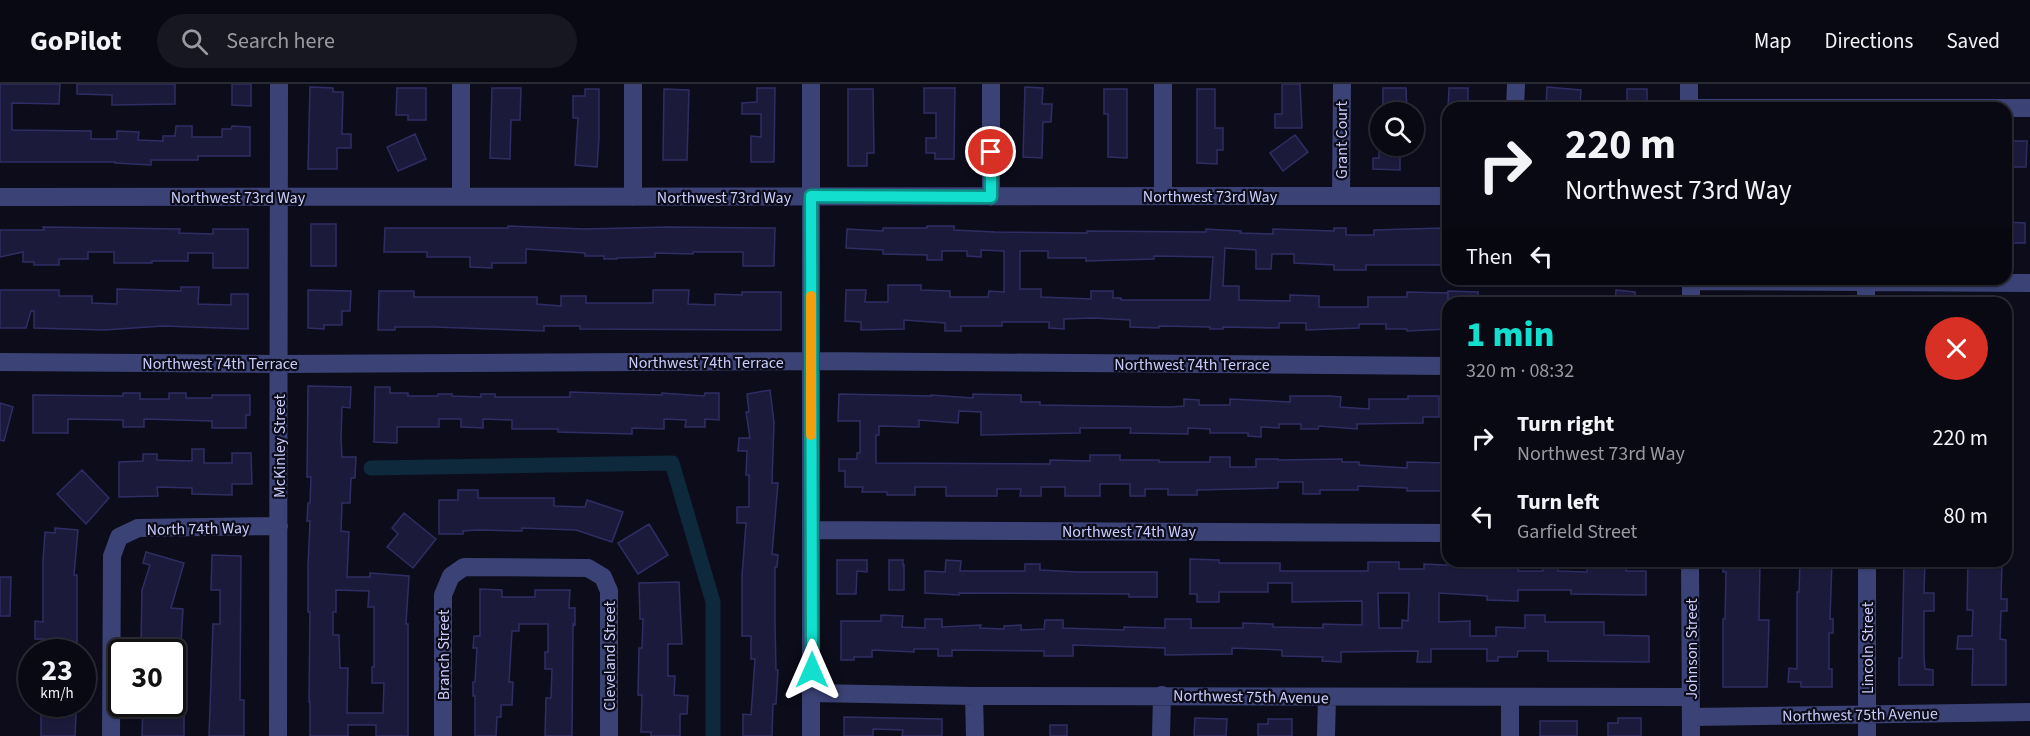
<!DOCTYPE html>
<meta charset="utf-8">
<style>
:root{--surface:#090914;--page:#171722;--text:#f1f3f6;--muted:#999aa0;--line:#292a34;--accent:#12dfce}
body{margin:0;font-family:"Source Sans 3",sans-serif;background:var(--page);color:var(--text);height:100vh;display:flex;flex-direction:column;font-size:22px;white-space:nowrap}
*{box-sizing:border-box;margin:0}
p{font-size:20px;color:var(--muted)}
.icon{flex:none;width:33px;height:33px;fill:none;stroke:currentColor;stroke-width:2;stroke-linecap:round;stroke-linejoin:round}
.map{position:relative;flex:1;overflow:hidden}
.sheet{position:absolute;left:1442px;top:213px;width:570px;height:270px;display:flex;flex-direction:column;background:var(--surface);border-radius:18px;box-shadow:0 2px 4px #0004,0 0 0 2px var(--line)}
.sheet>*{flex:none}
.banner{position:absolute;left:1442px;top:18px;width:570px;height:183px;border-radius:18px;box-shadow:0 2px 4px #0004,0 0 0 2px var(--line);background:#090914;color:var(--text);overflow:hidden}
.tools{position:absolute;left:1370px;top:18px;display:grid;gap:12px}
.tools a{display:grid;place-items:center;width:54px;height:54px;border-radius:50%;background:var(--surface);box-shadow:0 2px 4px #0004,0 0 0 2px var(--line);font-size:30px}
.speed{position:absolute;left:18px;top:555px;display:flex;gap:12px;font-size:30px;font-weight:700;text-align:center}
.speed>*{display:grid;place-content:center;width:78px;height:78px;border-radius:50%;background:var(--surface);box-shadow:0 2px 4px #0004,0 0 0 2px var(--line);line-height:1}
.speed small{font-size:15px;font-weight:400}
.speed .limit{border:3px solid #111;border-radius:9px;background:#fff;color:#111}
.pin{position:absolute;display:grid;place-items:center;width:51px;height:51px;color:#fff;margin:-26px;border:3px solid #fff;border-radius:50%;box-shadow:0 2px 6px #0007}
.me{position:absolute;width:66px;margin:-33px;rotate:0deg;stroke-linejoin:round;filter:drop-shadow(0 0 4px #0008)}
.turn{display:flex;align-items:center;gap:21px;height:126px;padding:0 24px;font-size:27px}
.turn .icon{width:78px;height:78px;stroke-width:2.5}
.turn b{display:block;font-size:42px;line-height:51px}
.then{display:flex;align-items:center;height:57px;padding:0 24px;background:#0003;gap:12px;font-size:22px}
.round{display:grid;place-items:center;flex:none;width:63px;height:63px;border-radius:32px;background:var(--page)}
.headline{display:flex;align-items:center;justify-content:space-between;height:102px;padding:0 24px}
h1{font-size:36px;font-weight:800;line-height:45px;color:var(--accent)}
ul{padding:0;list-style:none}
li{display:flex;align-items:center;gap:18px;height:78px;padding:0 24px}
li div{flex:1}
li b{display:block;font-size:22px}
li em{font-style:normal}
header{display:flex;align-items:center;gap:36px;box-sizing:border-box;height:84px;padding:0 30px;background:var(--surface);border-bottom:2px solid var(--line)}
header strong{font-size:28px}
nav{display:flex;gap:33px;margin-inline-start:auto;font-size:21px}
.search{width:420px;height:54px;background:var(--page);display:flex;align-items:center;gap:15px;box-sizing:border-box;padding:0 21px;border-radius:33px;color:var(--muted);font-size:22px}
.map>svg:first-child{display:block}
.lines{fill:none;stroke-linecap:round;stroke-linejoin:round}
.canal{stroke:#0f293c;stroke-width:15}
.building{fill:#1b1a3a;stroke:#2f2e64;stroke-width:1.5;fill-rule:evenodd}
.minor{stroke:#3b4376;stroke-width:18}
.route-casing{stroke:#0c9186;stroke-width:15}
.route{stroke:#12dfce;stroke-width:10}
.slow{stroke:#f59e0b;stroke-width:10}
.labels{text-anchor:middle;stroke-width:4.5;stroke-linejoin:round;paint-order:stroke}
.street-label{font-size:16px;fill:#cacefb;stroke:#0c0c1b}
</style>
<header>
<strong>GoPilot</strong>
<div class="search"><svg class="icon" aria-label="search" viewBox="0 0 24 24"><circle cx="10" cy="10" r="6"/><path d="M15 15l6 6"/></svg>Search here</div>
<nav><a>Map</a><a>Directions</a><a>Saved</a></nav>
</header>
<div class="map">
<svg width="2030" height="652" viewBox="0 0 2030 652">
<rect width="100%" height="100%" fill="#0c0c1b"/>
<g class="lines">
<path class="canal" d="M371,384L672,379L713,518V652"/>
</g>
<path class="building" d="M0,0H60L59,20L12,19V46L91,47V55H117V47L139,48L138,56L163,57V52H175L176,42H192V53H222V45H231L232,42L250,43V72H198V76H151V81L115,79V78H0Z
M77,0H175V20L112,21V11L77,10Z
M232,0H251V22L232,21Z
M1282,0H1300L1302,44H1275V30H1282Z
M310,3L333,4V8H343L342,50H351V64H337V85H308Z
M1025,3L1043,4L1042,20H1052L1051,38H1043L1042,74L1023,73Z
M1547,3L1581,6L1580,20L1570,19L1569,24H1546Z
M397,4H426V36H408V31H396Z
M492,4H521L520,36H511L510,75L490,74Z
M757,4H775L774,78H751V52L761,53V30H742V19L757,18Z
M924,4H955L954,75H935V69H926V54H936V29H924Z
M1383,4H1406L1407,28H1383Z
M1449,4H1468V24H1448Z
M585,5H599V54L597,83L575,81L578,34H573V12H585Z
M664,5L689,6L687,76H663Z
M848,5H873L874,69H867V82H848Z
M1104,5H1127V74L1108,73V30H1104Z
M1197,5H1215V44H1223V66H1217V80L1197,79Z
M1627,5H1647V24H1627Z
M415,50L426,75L398,87L387,63Z
M1295,51L1308,68L1283,87L1270,69Z
M2006,57H2027L2026,83H2006Z
M1379,62H1400V86L1373,85V74H1379Z
M2006,138L2025,139V159H2006Z
M311,140H336V182H311Z
M508,142L585,145L668,143L775,144L774,182H743V168H693V170L655,169V173L617,174V175H604V172H585V169L526,165V179H492V184L470,183V173H427V168H384L385,144H508Z
M927,142H954V146L995,148L1087,149V147L1206,148V145L1241,147L1240,149L1273,150V145L1334,147V144H1346V151H1374V146L1442,144L1441,181H1366V186H1334V181L1294,179V170H1272L1271,185H1256V166L1225,164L1223,202H1239V216L1290,217V211L1319,212V223H1368V213H1407V208L1448,209V245L1407,247V245H1386V240H1359V244L1306,246V239H1279V244L1223,243V245H1210V243L1159,242V244L1130,243V236L1094,234L1064,235V245L1049,244V238H1002V242H961V247H945V239L904,236V245L861,246V238L845,237L846,206H866L865,218H888V201H921V206L950,207V213H988L989,207L1004,208V167L981,166V173L967,172V167H942V176H927V171L883,170V166L846,164L847,145L883,147V144H927ZM1020,167H1048V174H1086V177L1154,175V172L1213,173L1210,216H1121V214H1113V207H1091V215L1041,213V205H1020Z
M43,143L180,145L179,149L213,150V145H248V184H213V169H188V177H152V179H114V168H88V175H59V181H34V178H23V168L0,173V146H44Z
M181,203H199L198,220L231,221V210H248V245L163,242L104,246L34,244V227H31L26,244H0V206H59V212H92V219L117,220V205L181,207Z
M308,206L351,207L350,227H342V241H324V245L308,244Z
M653,206H689L688,220L715,221V210L742,211V208H781V246L580,245V242H544V247L434,243H395V246H378L379,207H414V213H537V220L561,222V212H586V219H653Z
M1616,206L1635,208V219H1615Z
M1448,207L1478,208V219H1448Z
M308,302L351,303L350,324L342,323L341,355L342,373H356L355,394H351L350,419H342L341,447L349,448L347,493H370V489L409,492L406,540H408V652H376V641H348V652H310V618H309L310,528H308V483L310,437H307L308,419H310L311,393H307ZM336,506L369,507L368,523H374V583H372V599H384L383,629H347L348,584H340L339,551H333V528H336Z
M375,303H390V309H408V312H438V310H452V312L481,313V310H495V313H570V308L662,311V309L704,312L705,309H719V336L705,335V343H685L686,336L664,335V345L632,344V350L558,348V345H512V336L483,335V344L461,343V335H439V343H397V359L374,358Z
M770,306L774,338L772,399H778L772,470L778,471L777,483H775V538L776,586H778L776,620H773L772,652H743V630L751,631L755,575H751V552H742V492L746,439H737V423H749V391H746L747,367H738L739,354H750L746,328H749L747,310Z
M123,309H140V315H169V309H186V314H212V311H250V331H246V344H212V337L144,335V343H123V336L68,335V349H33V311L123,312Z
M839,310L931,312V311L973,314V310L1021,311V318H1040V321L1171,323L1184,322V315L1199,316V321H1230V315L1290,318V312H1330L1341,313L1340,323L1369,325V315H1408V312H1439V333H1423V339L1357,340V345L1319,342L1318,345H1301V340H1279V344L1261,343V353L1248,352V349H1210V345L1188,344V350L1130,349L1131,344H1080V349L981,351V328L959,327L958,339L919,336V343L879,342V351H876V379L1050,380V376L1090,377V371H1120V376H1159V378H1210V373H1230V383H1256V375H1278V376L1342,375V378H1359V381L1407,384V378L1448,379V407H1407V404L1358,402V406H1320V410H1303V398H1278V404L1197,406V411H1168V405H1145V412H1130V400H1100V412H1065V403H1041V412H1020L1021,405H997V412H946V403H915V411H887V408H862L863,403H845V387H839V375H857V369H860V337H838Z
M0,319L13,323L4,357L0,356Z
M192,365H204V379H232V369H251L252,400H232V411L192,410V404L157,403L158,412L119,413V378L143,377V370H157V376L192,377Z
M82,386L109,414L86,440L57,410Z
M458,406H478V414H554V422L585,423L587,416L623,428L612,458L576,446L522,444V447L478,446L463,447V450H439V416H458Z
M404,429L436,455L413,484L387,463L398,450L392,444Z
M649,440L668,471L638,490L618,459Z
M55,444L78,446L74,491H77V568H44V555H35V537L43,538V477L45,448L55,449Z
M146,468L184,479L171,524L183,525L181,559L141,557L142,506L150,481L143,479Z
M212,471L241,472L240,616H244V652H209L213,540H220V506H211Z
M1190,475L1219,476V479H1280V487H1368V478H1399V485H1424V480L1488,483V477H1501V480L1519,481L1518,487H1543V477H1558V487L1587,488V477H1626V487H1646V511L1571,510V506H1518V517L1487,516V512L1439,509V538L1470,537V552H1496V543L1525,544V531H1545V538H1604V551L1649,552V578L1548,577V567H1518L1517,573H1498V577H1487V565H1431V578H1417L1418,567L1341,568V578L1322,577L1323,573L1282,572V566L1232,564V570L1165,571V564L1073,561V572H1044V567L952,566V572H938V565H914V568L872,566V573H854V576H841V537H881V531L903,532L902,543L925,544V535H942V543L981,541L980,544L1004,545V542L1021,541V546L1044,545L1045,536H1063V544L1124,546V543L1165,544V535H1191V544H1243V539L1273,540V543L1323,544V540L1362,541V517L1292,518V499H1268V508H1219V518H1197V510H1190ZM1378,509H1409L1408,537L1402,536V544H1379Z
M837,476H867V488L857,487L856,510H837Z
M889,476H903V481H904V506H889Z
M946,476L961,477L960,487H1025V480H1040V486L1077,488H1157V513H1129V510L959,509V511L925,509V487L945,488Z
M1723,477H1760L1759,536H1769L1767,603H1723V535H1725L1726,488H1723Z
M1800,477H1832L1830,535H1833V549H1829V585H1832V603H1801V598H1788L1789,584L1797,585V508H1799Z
M1904,477H1925L1924,509H1934V527H1924V574L1925,585L1933,586V601H1899V574H1902Z
M1968,477H2002L2001,515H2007V527H2001L2000,555L2006,556V601H1972L1973,565H1957L1958,552H1972L1973,526H1967Z
M0,493H11L10,532H0Z
M679,498L682,560H668V592H675L674,611L688,612L687,630H680V652H651V648H641L642,611H638L639,564H642L643,535H640L639,499Z
M480,505L502,506V513H535V506H570L569,524H575V541L573,540L572,652H545L546,614H551L552,585H545V568H548V540H519V547H512L509,598H513L512,621H501V633H497L496,652H475V612H473V598H475L477,564H473L474,552H480Z
M172,617L184,618V652H142L143,620H172Z
M41,630H76L75,652H41Z
M844,633L942,635V652H902L903,646L873,645V652H844Z
M1195,634L1227,635L1226,652H1194Z
M1618,634H1641V652H1608V639H1618Z
M1268,635H1292V652H1258V640H1268Z
M1540,637H1577V652H1540Z
M1050,641H1067V652H1050Z"/>
<g class="lines">
<path class="minor" d="M633,0V113
M811,0V652
M991,0V113
M1163,0V111
M1689,0V24
M1515,24L1516,0
M1689,24H2030
M461,112V0
M1341,112L1342,0
M0,113L1448,112
M1691,197L2030,199
M1866,199V219
M1691,219V195
M0,278L279,280L811,277L1448,282
M811,446L1448,449
M1690,477L1691,652
M1867,477V652
M811,609L974,612L1691,613
M974,612L975,652
M1510,613V652
M1691,633L2030,628
M111,652L112,472L119,453L138,444L279,442
M278,652L279,0
M443,652V511L451,492L464,483L588,484L603,493L609,507V652
M1161,652L1162,611
M1326,652L1327,613"/>
</g>
<g class="lines">
<defs>
<path id="route" d="M812,586L811,112L991,113V68"/>
</defs>
<use href="#route" class="route-casing"/>
<use href="#route" class="route"/>
<path class="slow" d="M811,212V351"/>
</g>
<g class="labels">
<g class="street-label">
<text transform="translate(1341 56) rotate(-90)" y="6">Grant Court</text>
<text x="1210" y="118">Northwest 73rd Way</text>
<text x="238" y="119">Northwest 73rd Way</text>
<text x="724" y="119">Northwest 73rd Way</text>
<text x="706" y="284">Northwest 74th Terrace</text>
<text x="220" y="285">Northwest 74th Terrace</text>
<text x="1192" y="286">Northwest 74th Terrace</text>
<text transform="translate(279 362) rotate(-90)" y="6">McKinley Street</text>
<text transform="translate(198 444) rotate(-1)" y="6">North 74th Way</text>
<text x="1129" y="453">Northwest 74th Way</text>
<text transform="translate(1867 564) rotate(-90)" y="6">Lincoln Street</text>
<text transform="translate(1691 565) rotate(-90)" y="6">Johnson Street</text>
<text transform="translate(443 571) rotate(-90)" y="6">Branch Street</text>
<text transform="translate(609 572) rotate(-90)" y="6">Cleveland Street</text>
<text transform="translate(1251 612) rotate(1)" y="6">Northwest 75th Avenue</text>
<text transform="translate(1860 630) rotate(-1)" y="6">Northwest 75th Avenue</text>
</g>
</g>
</svg>
<div class="tools">
<a><svg class="icon" aria-label="search" viewBox="0 0 24 24"><circle cx="10" cy="10" r="6"/><path d="M15 15l6 6"/></svg></a>
</div>
<div class="speed"><div>23<small>km/h</small></div><div class="limit">30</div></div>
<div class="pin" style="left:991px;top:68px;background:#d93025"><svg class="icon" aria-label="arrive" viewBox="0 0 24 24"><path d="M6 21V4h12l-3 4 3 4H6"/></svg></div>
<svg class="me" style="left:812px;top:586px" viewBox="-20 -20 40 40"><path d="M0-17L14 15 0 8-14 15z" fill="#12dfce" stroke="#fff" stroke-width="4"/></svg>
<div class="banner">
<div class="turn"><svg class="icon" aria-label="right" viewBox="0 0 24 24"><path d="M7 20v-9h11M14 6l5 5-5 5"/></svg><div><b>220 m</b>Northwest 73rd Way</div></div>
<div class="then">Then<svg class="icon" aria-label="left" viewBox="0 0 24 24"><path d="M17 20v-9H6M10 6l-5 5 5 5"/></svg></div>
</div>
<section class="sheet">
<div class="headline"><div><h1>1 min</h1><p>320 m · 08:32</p></div><a class="round" style="background:#d93025;color:#fff"><svg class="icon" aria-label="close" viewBox="0 0 24 24"><path d="M6 6l12 12M18 6L6 18"/></svg></a></div>
<ul>
<li><svg class="icon" aria-label="right" viewBox="0 0 24 24"><path d="M7 20v-9h11M14 6l5 5-5 5"/></svg><div><b>Turn right</b><p>Northwest 73rd Way</p></div><em>220 m</em></li>
<li><svg class="icon" aria-label="left" viewBox="0 0 24 24"><path d="M17 20v-9H6M10 6l-5 5 5 5"/></svg><div><b>Turn left</b><p>Garfield Street</p></div><em>80 m</em></li>
</ul>
</section>
</div>
